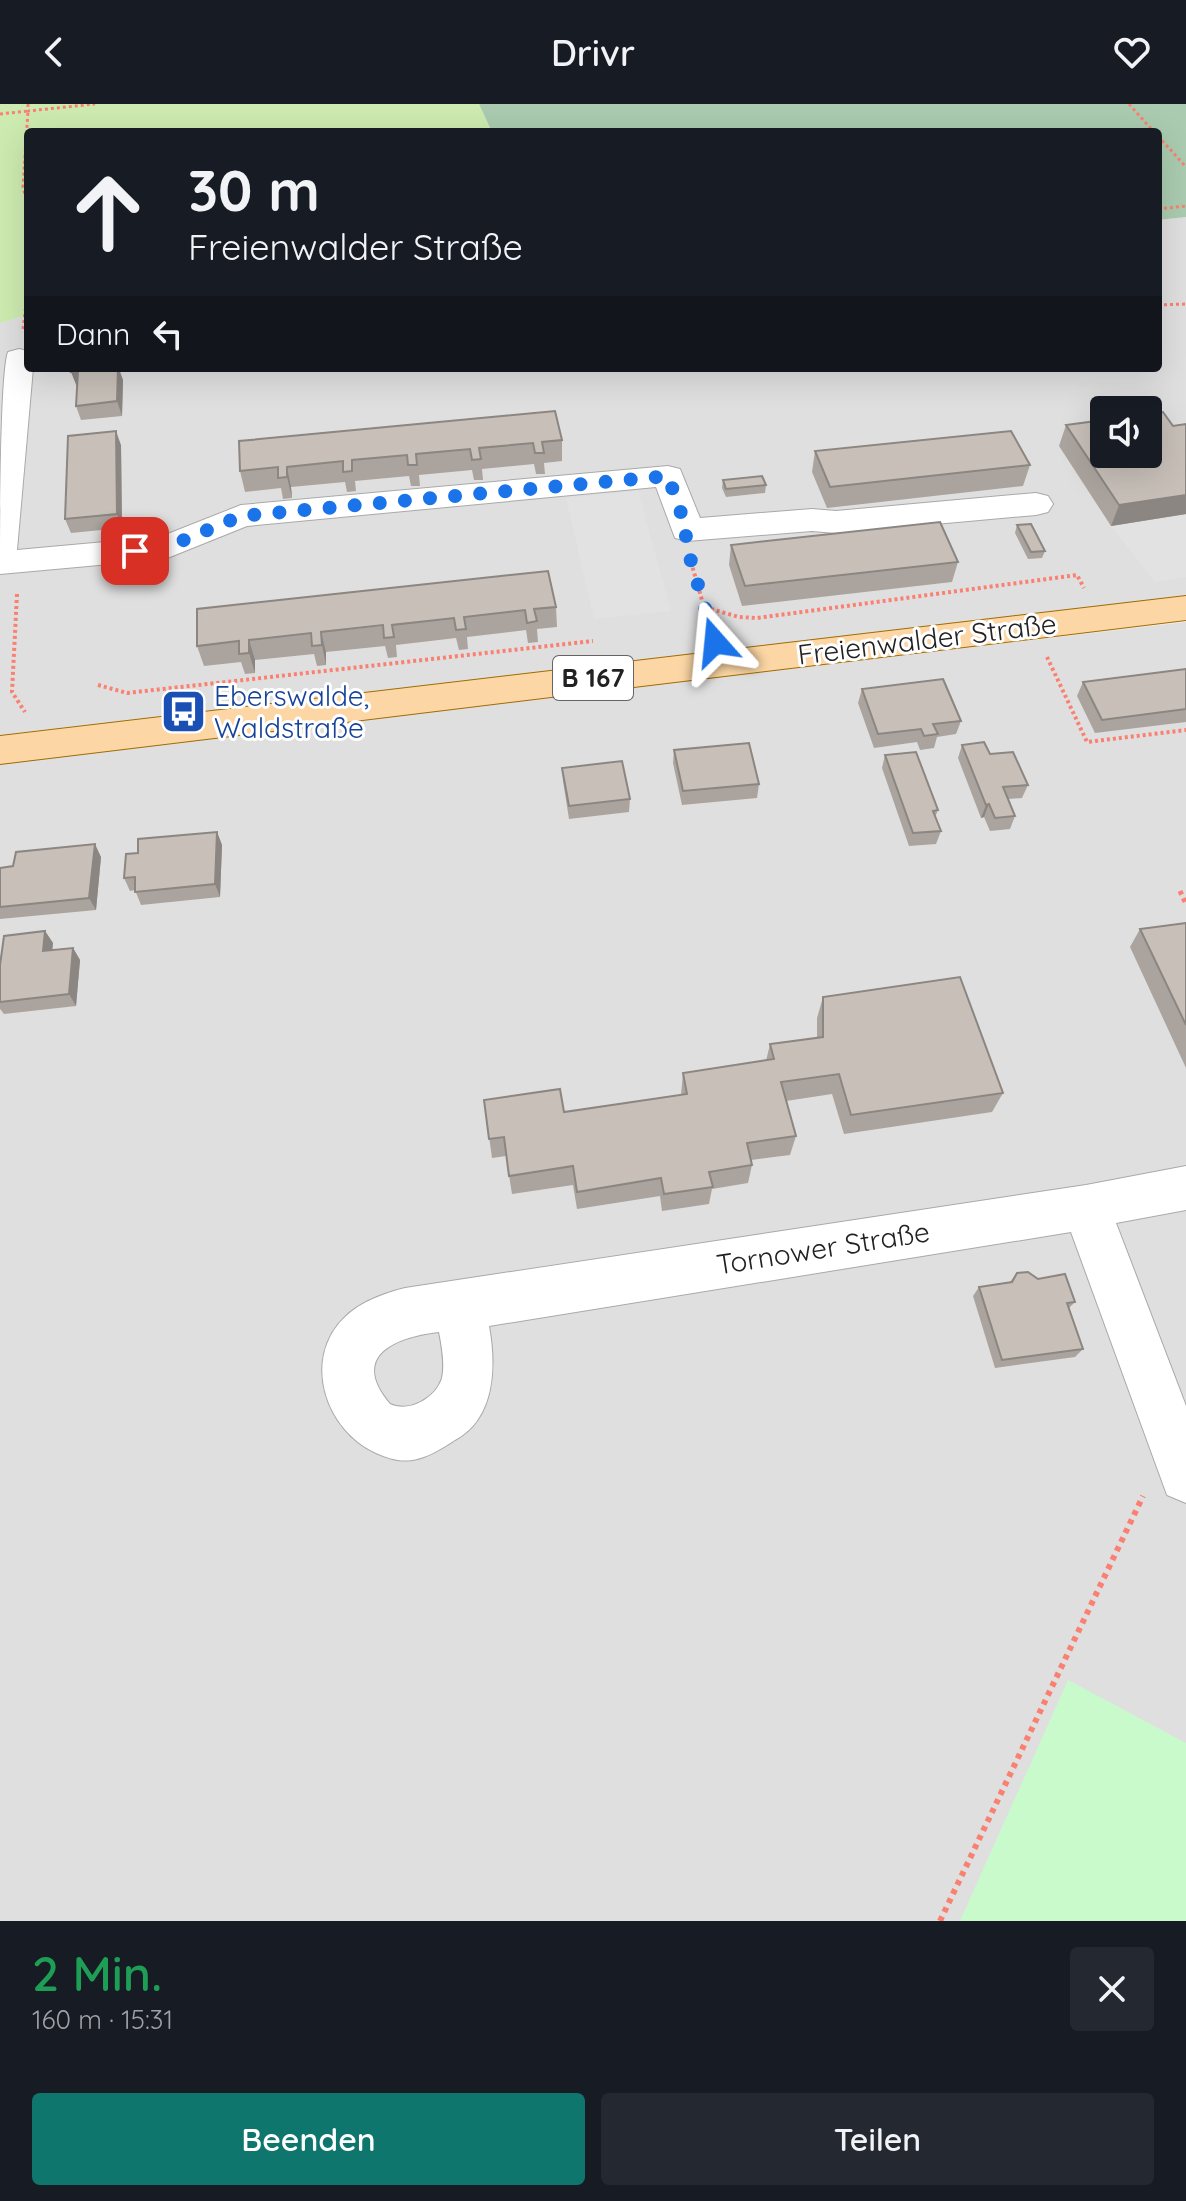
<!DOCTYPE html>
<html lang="de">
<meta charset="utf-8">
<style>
:root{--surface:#171b24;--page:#242831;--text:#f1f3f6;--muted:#9ea1a6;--accent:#0f766e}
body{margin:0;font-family:Quicksand,sans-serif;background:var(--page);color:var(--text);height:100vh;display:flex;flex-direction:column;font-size:30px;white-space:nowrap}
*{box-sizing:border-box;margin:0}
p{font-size:26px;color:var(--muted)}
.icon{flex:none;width:44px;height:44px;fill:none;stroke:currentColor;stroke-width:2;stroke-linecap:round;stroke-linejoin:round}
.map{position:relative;height:1817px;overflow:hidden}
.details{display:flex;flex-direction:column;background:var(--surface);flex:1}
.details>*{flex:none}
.banner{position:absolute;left:24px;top:24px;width:1138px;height:244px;border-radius:8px;box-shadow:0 8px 32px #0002;background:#171b24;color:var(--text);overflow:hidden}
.buttons{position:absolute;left:1090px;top:292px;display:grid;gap:16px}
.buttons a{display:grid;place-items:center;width:72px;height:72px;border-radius:8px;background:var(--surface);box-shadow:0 8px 32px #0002;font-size:40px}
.pin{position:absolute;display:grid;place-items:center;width:68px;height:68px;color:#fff;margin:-34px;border-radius:16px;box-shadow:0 4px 12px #0006}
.me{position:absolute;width:88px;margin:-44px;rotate:342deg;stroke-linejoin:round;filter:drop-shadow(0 0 6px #0008)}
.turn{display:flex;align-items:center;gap:28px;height:168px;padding:0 32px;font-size:36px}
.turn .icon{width:104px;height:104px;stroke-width:2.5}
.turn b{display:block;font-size:56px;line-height:68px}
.then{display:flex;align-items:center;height:76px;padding:0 32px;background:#0003;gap:16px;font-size:30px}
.round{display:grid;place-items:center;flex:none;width:84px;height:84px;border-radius:8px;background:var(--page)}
.head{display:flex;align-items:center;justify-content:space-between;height:136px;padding:0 32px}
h1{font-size:48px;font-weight:600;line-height:60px;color:#1e9e55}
.cta{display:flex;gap:16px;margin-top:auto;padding:16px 32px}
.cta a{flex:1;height:92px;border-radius:8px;background:var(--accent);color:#fff;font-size:32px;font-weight:600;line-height:92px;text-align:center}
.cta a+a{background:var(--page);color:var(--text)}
header{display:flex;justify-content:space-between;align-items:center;height:104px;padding:0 32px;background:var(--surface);font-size:36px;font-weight:600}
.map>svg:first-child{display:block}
.residential{fill:#e0dfdf;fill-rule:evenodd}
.grass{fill:#cdebb0}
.cemetery{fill:#aacbaf}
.park{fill:#c8facc}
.parking{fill:#e2e2e2}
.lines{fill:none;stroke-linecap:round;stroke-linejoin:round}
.minor-casing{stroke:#a9a9a9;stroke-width:2}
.major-casing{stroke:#a06b00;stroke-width:2}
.path-far3{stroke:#fa8072;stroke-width:3;stroke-dasharray:3 3;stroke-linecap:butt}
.path-far2{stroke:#fa8072;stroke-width:4;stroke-dasharray:3 3;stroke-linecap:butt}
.path-far1{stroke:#fa8072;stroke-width:5;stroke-dasharray:4 4;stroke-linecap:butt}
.path{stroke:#fa8072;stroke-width:6;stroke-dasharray:5 5;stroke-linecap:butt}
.minor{fill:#fff;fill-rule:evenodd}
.major{fill:#fcd6a4;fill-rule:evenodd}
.wall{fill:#aba49e}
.shaded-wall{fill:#8b8681}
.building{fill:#c7bfb8;stroke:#8b8681;stroke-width:2}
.route{stroke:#1a73e8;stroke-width:14;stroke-dasharray:0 25.2}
.labels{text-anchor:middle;stroke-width:6;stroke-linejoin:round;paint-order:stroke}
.shield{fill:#fff;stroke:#646464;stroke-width:2}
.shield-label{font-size:26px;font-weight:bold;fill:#222}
.street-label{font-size:28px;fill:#222;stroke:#fff}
.transit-label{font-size:28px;fill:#164399;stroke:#fff;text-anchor:start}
</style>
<header><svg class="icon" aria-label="back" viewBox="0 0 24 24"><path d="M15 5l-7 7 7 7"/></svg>Drivr<svg class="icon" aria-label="heart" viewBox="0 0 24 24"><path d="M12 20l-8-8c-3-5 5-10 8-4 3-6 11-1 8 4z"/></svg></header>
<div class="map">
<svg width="1186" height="1817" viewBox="0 0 1186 1817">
<rect width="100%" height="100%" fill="#f2efe9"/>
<path class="residential" d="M1186,113V492L0,631V219L28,211V264H1158V116ZM1104,306H1148V350H1104Z
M1186,518V1817H0V658Z"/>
<path class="grass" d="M0,0H479L492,28H28V211L0,219Z"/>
<path class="cemetery" d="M479,0H1186V113L1158,116V28H492Z"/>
<path class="park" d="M1068,1576L1186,1639V1817H960Z"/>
<path class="parking" d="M638,387L671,507L594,515L566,394Z
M1186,410V473L1155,478L1111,422Z"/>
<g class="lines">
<defs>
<path id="minor" d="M19,245L28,247V264H33L17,446L160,433L241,401L668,362L680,365L700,414L812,405L836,407L1036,389L1048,392L1053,400L1048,408L1036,411L836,429L812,427L687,437L675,434L656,383L247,422L165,455L0,470C0,433 0,270 8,248Z
M1186,1062V1106L1116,1119L1186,1302V1399L1167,1391L1071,1128L489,1222C496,1261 496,1314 455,1336C444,1343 431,1352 417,1355C403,1359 389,1355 376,1349C326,1327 301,1255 345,1213C360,1198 385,1189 405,1184L1086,1081ZM439,1228C442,1243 445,1260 442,1274C436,1294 409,1309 390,1300C349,1252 395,1233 439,1228Z"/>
<path id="major" d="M1186,492V516L0,660V632Z"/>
</defs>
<use href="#minor" class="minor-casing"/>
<use href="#major" class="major-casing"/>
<path class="path-far3" d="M28,0V7L95,0
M1129,0L1154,28
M0,10L28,7L23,83L28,103
M1158,32L1186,63
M1158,105L1186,102
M1158,201L1186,200
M23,225L28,183"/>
<path class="path-far2" d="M691,458L704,503L739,513L757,514L1077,471L1084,484
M17,490L12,588L25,608
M704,503L711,526
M1047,553L1087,638L1186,626
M98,581L127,589L593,537"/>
<path class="path-far1" d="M1180,787L1186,800"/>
<path class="path" d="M940,1817L1143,1392"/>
<use href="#minor" class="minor"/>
<use href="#major" class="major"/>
</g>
<path class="wall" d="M72,264H119L123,276L122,312L81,316L76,302L77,283Z
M1186,320V410L1111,422L1059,342L1066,321L1173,322Z
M562,336V357L544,359L545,370H536L534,360L482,365L483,376H474L472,366L419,371L420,382H411L409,372L355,377L356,387L347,388L345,378L291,383L292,394L283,395L281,384L245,388L240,367Z
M121,341L122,424L71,429L65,415Z
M815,347L1030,361L1023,382L827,404L812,368Z
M723,376L766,381L765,389L726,393L722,384Z
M1017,421L1045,447L1042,454L1028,455L1015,429Z
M731,441L958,458L952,478L742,502L729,461Z
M556,503L557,523L537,525L538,538L528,539L526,526L467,533L468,545L459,546L456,534L396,541L397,553L388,554L385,542L326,548V561L317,562L314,550L255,556V569L245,570L241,558L204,562L197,542Z
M1186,565V618L1095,629L1077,592L1083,578Z
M862,585L961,617L956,630L937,633L934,644L920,646L917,638L874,644L858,599Z
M962,641L990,650L1028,681L1022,694L1008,695L1015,712L1010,725L990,727L984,713L981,714L958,654Z
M674,646L759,680L757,694L682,701L673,659Z
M885,651L938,706L935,713L941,727L936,740L909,742L882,664Z
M562,664L630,695L629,708L569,715L563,677Z
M217,728L222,741L220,793L141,801L135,786L130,787L124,774L138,749Z
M101,753L96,806L0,815V764Z
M1186,819V964L1130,843L1140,825Z
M45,827L53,839L52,846L73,844L80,856L76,902L4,910L0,905V861Z
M823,893L1003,989L992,1008L844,1030L832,990L786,997L796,1032L790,1051L751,1056L752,1061L748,1079L712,1085L709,1100L662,1107L660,1092L577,1105L573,1081L512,1090L506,1052L492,1054L484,996L564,1008L681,991L683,969L766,957L770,940L817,934V914Z
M1017,1169L1075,1198L1069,1204L1083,1245L1075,1253L995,1264L973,1192L979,1183L1010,1178Z"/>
<path class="shaded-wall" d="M118,264L123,276L122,312L117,297Z
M78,267L77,283L71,268Z
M116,327L121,341L122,424L117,410Z
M287,363L291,383L292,394L287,373Z
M1186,391V410L1111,422L1119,401Z
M321,528L326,548V561L322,541Z
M249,536L255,556V569L249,549Z
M989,700L984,713L981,714L986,701Z
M217,728L222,741L220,793L215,780Z
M95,740L101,753L96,806L89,794Z
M45,827L53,839L51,859L43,847Z
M73,844L80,856L76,902L69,890Z"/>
<path class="building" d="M72,264H118L117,297L76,302L78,267L71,268Z
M555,307L562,336L542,338L544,349H535L533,339L479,344L481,355L472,356L470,345L416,350L417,361H408L407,351L352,356V367L343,368V357L287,363V373L278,374V363L240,367L239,337Z
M1163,308L1173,322L1186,320V391L1119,401L1066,321L1104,316V350H1148V310Z
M116,327L117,410L65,415L68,332Z
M1011,327L1030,361L830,383L815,347Z
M762,372L766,381L726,385L723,376Z
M940,418L958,458L745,482L731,441Z
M1031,420L1045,447L1031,448L1017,421Z
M548,467L556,503L534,505L537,517L527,519L525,506L464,513L466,525L456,526L454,514L392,521L394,533L384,534L383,521L321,528L322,541L312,542L311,529L249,536V549L239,550V537L197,542V505Z
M1186,565V605L1102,616L1083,578Z
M943,575L961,617L933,620L938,630L924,632L921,625L878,630L862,585Z
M984,638L990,650L1013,648L1028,681L1003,683L1015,712L995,714L989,700L986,701L962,641Z
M749,639L759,680L683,687L674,646Z
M916,648L938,706L933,707L941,727L913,729L885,651Z
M622,657L630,695L569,702L562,664Z
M217,728L215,780L135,788V773L124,774L126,750L138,749V735Z
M95,740L89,794L0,803V764L13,762L16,748Z
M1186,819V921L1140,825Z
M45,827L43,847L73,844L69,890L0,898V861L4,832Z
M960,873L1003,989L851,1011L839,970L781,978L796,1032L747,1039L752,1061L709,1068L713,1083L664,1090L661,1074L577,1088L573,1062L509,1072L504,1033L489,1035L484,996L560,985L564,1008L687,990L683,969L774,955L770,940L823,933V893Z
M1028,1168L1038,1175L1065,1170L1075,1198L1067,1199L1083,1245L1002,1256L979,1183L1012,1178L1017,1169Z"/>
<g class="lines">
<path class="route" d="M135,447L165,444L241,412L668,372L687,426L685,437L715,538"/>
</g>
<defs>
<symbol id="bus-square" viewBox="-11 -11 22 22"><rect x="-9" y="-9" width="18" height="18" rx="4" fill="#1a4fb4" stroke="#fff"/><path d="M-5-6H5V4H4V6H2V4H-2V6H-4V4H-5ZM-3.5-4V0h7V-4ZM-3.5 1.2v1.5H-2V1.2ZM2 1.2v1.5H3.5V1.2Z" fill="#fff"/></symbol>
</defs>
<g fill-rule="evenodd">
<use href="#bus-square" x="158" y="582" width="51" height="51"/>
</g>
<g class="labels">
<rect class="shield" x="553" y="552" width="80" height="44" rx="6"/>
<g class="shield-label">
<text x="593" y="583">B 167</text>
</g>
<g class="street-label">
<text transform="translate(927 535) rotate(-7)" y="10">Freienwalder Straße</text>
<text transform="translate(823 1144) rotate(-9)" y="10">Tornower Straße</text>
</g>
<g class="transit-label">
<text x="214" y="602">Eberswalde,<tspan x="214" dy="32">Waldstraße</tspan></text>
</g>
</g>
</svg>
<div class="buttons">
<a><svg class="icon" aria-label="sound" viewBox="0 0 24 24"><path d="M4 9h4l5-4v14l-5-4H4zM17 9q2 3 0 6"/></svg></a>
</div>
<div class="pin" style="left:135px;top:447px;background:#d93025"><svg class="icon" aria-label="arrive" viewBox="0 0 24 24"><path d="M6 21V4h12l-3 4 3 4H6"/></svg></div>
<svg class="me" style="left:715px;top:538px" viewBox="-20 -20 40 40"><path d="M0-17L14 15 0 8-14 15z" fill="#1a73e8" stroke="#fff" stroke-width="4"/></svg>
<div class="banner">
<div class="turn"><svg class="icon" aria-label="ahead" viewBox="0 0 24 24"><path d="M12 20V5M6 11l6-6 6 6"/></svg><div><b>30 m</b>Freienwalder Straße</div></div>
<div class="then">Dann<svg class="icon" aria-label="left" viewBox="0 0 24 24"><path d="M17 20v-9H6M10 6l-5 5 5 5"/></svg></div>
</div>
</div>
<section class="details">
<div class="head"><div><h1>2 Min.</h1><p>160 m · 15:31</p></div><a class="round"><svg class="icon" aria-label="close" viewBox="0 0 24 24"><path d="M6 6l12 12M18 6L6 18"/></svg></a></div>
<div class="cta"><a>Beenden</a><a>Teilen</a></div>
</section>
